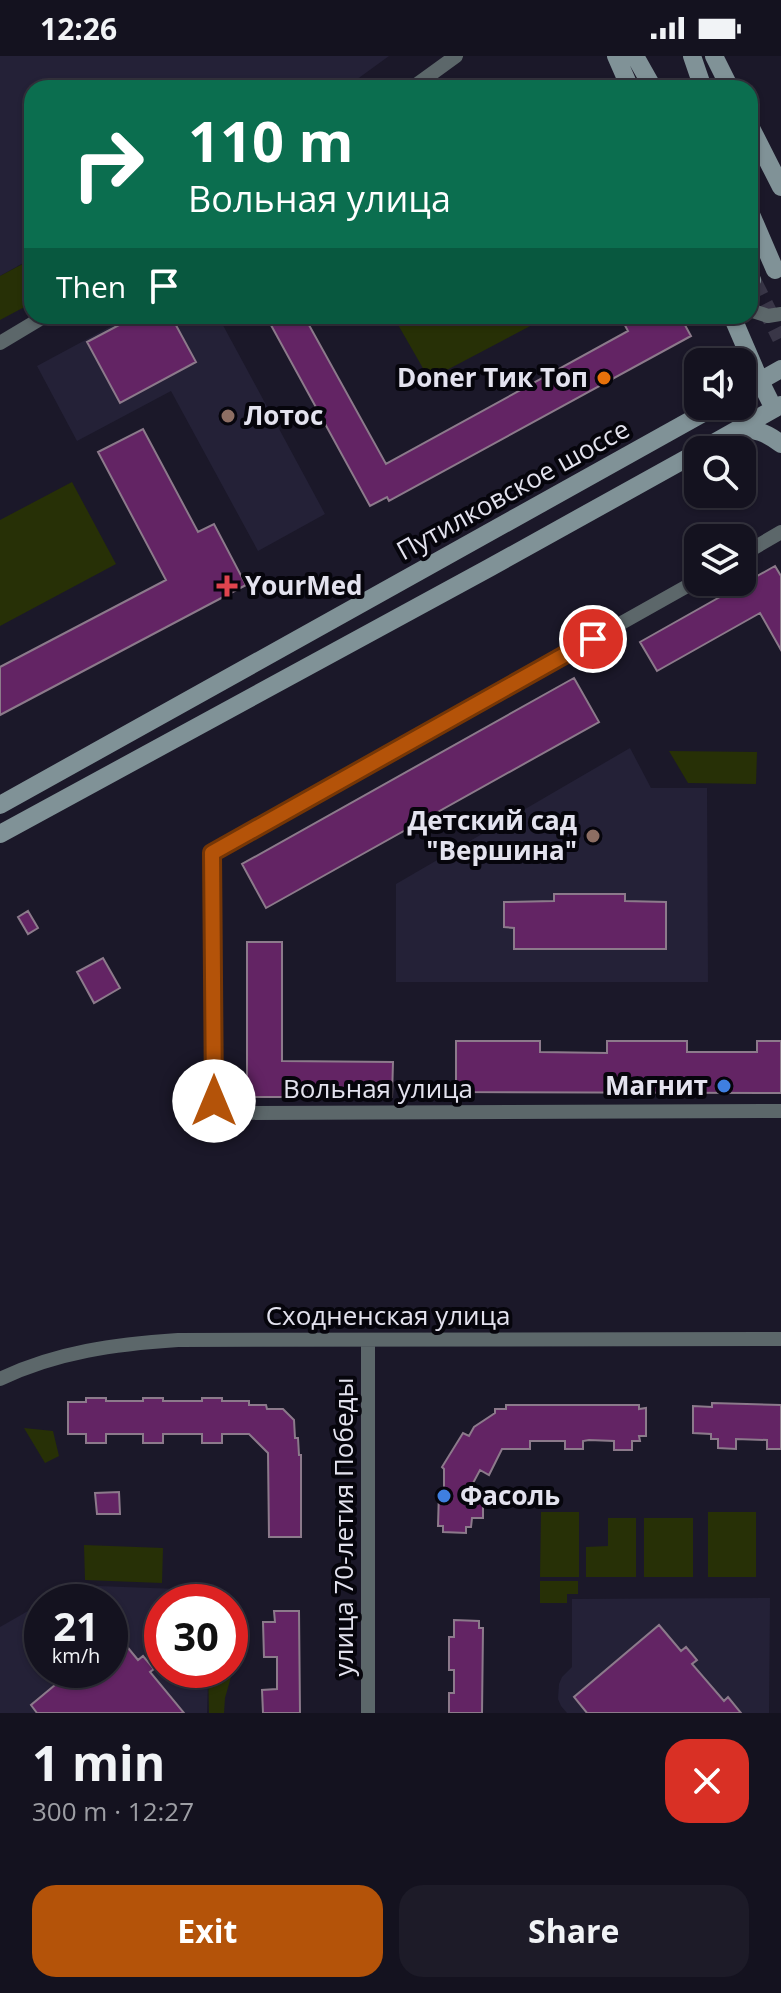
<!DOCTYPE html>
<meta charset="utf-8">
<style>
:root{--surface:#14121f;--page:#1d1b28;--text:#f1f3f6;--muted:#9d9ea4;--line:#33323d;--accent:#b45309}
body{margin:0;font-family:"Open Sans",sans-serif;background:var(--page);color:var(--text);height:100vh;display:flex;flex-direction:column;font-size:30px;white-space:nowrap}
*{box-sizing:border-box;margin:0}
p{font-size:26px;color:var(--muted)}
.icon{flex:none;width:44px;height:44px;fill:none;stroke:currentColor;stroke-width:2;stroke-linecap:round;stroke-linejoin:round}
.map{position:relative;height:1657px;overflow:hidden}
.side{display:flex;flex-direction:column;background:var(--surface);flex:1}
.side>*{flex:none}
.hud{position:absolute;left:24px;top:24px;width:734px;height:244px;border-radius:24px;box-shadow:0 2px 6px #0004,0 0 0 2px var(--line);background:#0b6e4f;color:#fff;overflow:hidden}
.controls{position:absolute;left:684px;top:292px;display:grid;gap:16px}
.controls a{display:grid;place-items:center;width:72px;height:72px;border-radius:16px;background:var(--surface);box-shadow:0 2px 6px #0004,0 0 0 2px var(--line);font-size:40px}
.speed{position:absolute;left:24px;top:1528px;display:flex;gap:16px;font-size:40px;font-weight:700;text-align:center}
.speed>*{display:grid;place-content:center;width:104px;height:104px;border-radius:50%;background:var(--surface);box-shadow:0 2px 6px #0004,0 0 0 2px var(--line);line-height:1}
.speed small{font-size:20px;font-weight:400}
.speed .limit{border:12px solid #d22;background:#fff;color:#111}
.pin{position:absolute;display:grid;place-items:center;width:68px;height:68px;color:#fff;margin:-34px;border:4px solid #fff;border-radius:50%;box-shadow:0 2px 8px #0007}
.me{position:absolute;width:88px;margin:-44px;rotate:0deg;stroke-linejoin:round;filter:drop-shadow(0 0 6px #0008)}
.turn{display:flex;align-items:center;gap:28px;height:168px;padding:0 32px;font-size:36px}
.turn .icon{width:104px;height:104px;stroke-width:2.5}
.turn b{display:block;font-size:56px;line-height:68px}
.then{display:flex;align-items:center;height:76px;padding:0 32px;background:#0003;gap:16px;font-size:30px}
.round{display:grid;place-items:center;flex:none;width:84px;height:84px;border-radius:24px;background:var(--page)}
.summary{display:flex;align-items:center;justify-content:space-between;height:136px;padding:0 32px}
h1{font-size:48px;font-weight:700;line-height:60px}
.primary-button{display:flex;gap:16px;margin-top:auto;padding:16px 32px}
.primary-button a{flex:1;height:92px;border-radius:24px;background:var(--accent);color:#fff;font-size:32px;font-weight:700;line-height:92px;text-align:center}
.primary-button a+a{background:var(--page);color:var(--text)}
.status{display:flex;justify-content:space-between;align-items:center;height:56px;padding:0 40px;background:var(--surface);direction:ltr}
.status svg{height:22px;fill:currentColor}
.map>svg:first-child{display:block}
.built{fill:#242137}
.green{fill:#273006}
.building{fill:#632464;stroke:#8c7a8b;stroke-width:2}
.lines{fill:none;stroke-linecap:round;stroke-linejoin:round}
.secondary-tunnel{stroke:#393647;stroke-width:18;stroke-dasharray:18 9;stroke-linecap:butt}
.street{stroke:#5c676a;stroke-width:14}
.secondary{stroke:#809297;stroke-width:18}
.route-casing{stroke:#753606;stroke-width:20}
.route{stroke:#b45309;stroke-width:14}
.food-dot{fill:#e8710a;stroke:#06050c;stroke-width:3}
.education-dot{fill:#8d6e63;stroke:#06050c;stroke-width:3}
.health-dot{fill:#e0444e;stroke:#06050c;stroke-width:3}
.shop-dot{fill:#3f7fe0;stroke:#06050c;stroke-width:3}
.labels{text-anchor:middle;stroke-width:8;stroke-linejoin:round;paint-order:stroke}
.poi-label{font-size:26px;font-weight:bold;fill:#e3e2ee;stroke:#06050c;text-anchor:end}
.street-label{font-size:26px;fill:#e3e2ee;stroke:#06050c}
</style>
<div class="status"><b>12:26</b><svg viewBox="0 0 49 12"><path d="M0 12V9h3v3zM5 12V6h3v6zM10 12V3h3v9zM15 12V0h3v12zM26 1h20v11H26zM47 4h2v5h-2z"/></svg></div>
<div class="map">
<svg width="781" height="1657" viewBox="0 0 781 1657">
<rect width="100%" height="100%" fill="#1b1829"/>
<path class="built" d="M0,0H389L345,32H32V202L0,220Z
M130,260H218L325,458L258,495L171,335L77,385L37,310Z
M630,692L651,732H707L708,926H396V828Z
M72,1529L177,1533L182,1546H162V1614H205L208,1622L207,1657H0V1571L42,1547V1614H110V1546H43Z
M770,1542L769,1657H567L561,1650L558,1643L559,1628L562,1621L572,1611V1543Z"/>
<path class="green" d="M32,203V247L0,264V220Z
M393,260H549L445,315L424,314Z
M72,426L116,508L0,570V464Z
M669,695L757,696L756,728L688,727Z
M24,1372L53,1375L59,1400L45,1407Z
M541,1456H579V1521H540Z
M708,1456H756V1521H708Z
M608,1462H636V1521H586V1491L608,1490Z
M644,1462H693V1521H644Z
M84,1489L163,1492L162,1527L85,1524Z
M540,1525H578V1538H567V1547H540Z
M230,1564H234L235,1607L225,1642L224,1657H209L208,1614H230Z"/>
<path class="building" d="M136,260H171L196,306L120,347L87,286Z
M266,260H304L386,408L628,275L620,260H680L691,280L389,445L387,441L370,450Z
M143,373L198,476L214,468L246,529L0,659V611L166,524L98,396Z
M775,510L781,520V594L760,557L657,615L640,586Z
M574,622L599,666L266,852L242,808Z
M554,838H625V845L666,846V893H514V872L504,871V846L554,845Z
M28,855L38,872L28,878L18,861Z
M247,886H282V1005L393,1006L392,1041H247Z
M103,902L120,932L94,947L77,916Z
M456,985H540V996L607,997V985H687V996H757V985H781V1037L456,1036Z
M86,1342H106V1345H143V1342H163V1345H202V1342H222V1345H249V1349H266L267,1353H283L294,1364L295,1382H298L299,1399H301V1481H269L268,1397L249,1378H222V1387H202V1378H163V1387H143V1378H106V1387H86V1378H68V1346H86Z
M712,1347L781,1349V1393H767V1384L736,1383V1393L718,1392V1383H711V1378L693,1377V1350L712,1351Z
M506,1349H639V1353L646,1352V1380H639L640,1385H632V1394H614V1385L589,1384L583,1385V1393H565V1385H530V1393H502L489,1419L480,1414L472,1429V1444L483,1445V1462H472L471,1471H466V1477L443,1476V1470H438L439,1435H444V1413L442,1411L463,1377L469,1380L474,1371L495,1357V1353H506Z
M119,1436L120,1458H97L95,1437Z
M274,1555H299L300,1657H263L262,1634L277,1633V1601H264L263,1566H275Z
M454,1564L479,1565V1572H483L482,1657H449V1637H454V1614H449V1581H454Z
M659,1569L681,1595L686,1591L697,1604L692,1608L724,1645L728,1641L741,1657H587L574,1641Z
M110,1570L138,1604L143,1600L154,1613L150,1616L184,1657H37L31,1649L73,1614H110Z"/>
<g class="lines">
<path class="secondary-tunnel" d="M752,224L781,282"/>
<path class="street" d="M412,32L456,0
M750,254L768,260L781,258
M0,287L45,260
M742,499L781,476
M698,524L212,797L214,1045L219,1057L781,1055
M368,1284V1657
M0,1323C56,1296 116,1288 178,1284L781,1283"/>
<path class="secondary" d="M616,0L630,32
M635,0L653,32
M692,0L703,32
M714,0L730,32
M750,70L781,131
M750,156L775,214
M750,220L752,224
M732,260L760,325L774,353
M742,335L781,313
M736,375C754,371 767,377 781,388
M701,394L781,349
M0,749L716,350
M0,778L489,512L698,396"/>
</g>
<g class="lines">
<defs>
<path id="route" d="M214,1045L212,797L593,583"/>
</defs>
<use href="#route" class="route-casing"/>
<use href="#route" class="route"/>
</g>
<circle class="food-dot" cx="604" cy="322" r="8"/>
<g class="education-dot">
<circle cx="228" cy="360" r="8"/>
<circle cx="593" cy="780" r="8"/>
</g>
<path class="health-dot" d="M223 518h8v8h8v8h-8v8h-8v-8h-8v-8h8z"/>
<g class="shop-dot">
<circle cx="724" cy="1030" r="8"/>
<circle cx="444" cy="1440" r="8"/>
</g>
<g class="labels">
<g class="poi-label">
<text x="588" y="331">Doner Тик Топ</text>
<text x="244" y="369" text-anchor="start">Лотос</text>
<text x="245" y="539" text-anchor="start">YourMed</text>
<text x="577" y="774">Детский сад<tspan x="577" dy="30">"Вершина"</tspan></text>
<text x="708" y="1039">Магнит</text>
<text x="460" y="1449" text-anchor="start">Фасоль</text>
</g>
<g class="street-label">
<text transform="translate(513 434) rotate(-29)" y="9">Путилковское шоссе</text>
<text x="378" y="1042">Вольная улица</text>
<text x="388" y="1269">Сходненская улица</text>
<text transform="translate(344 1471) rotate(-90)" y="9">улица 70-летия Победы</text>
</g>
</g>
</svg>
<div class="controls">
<a><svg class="icon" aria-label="sound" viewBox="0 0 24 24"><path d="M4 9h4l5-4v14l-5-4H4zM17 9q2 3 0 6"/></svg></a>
<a><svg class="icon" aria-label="search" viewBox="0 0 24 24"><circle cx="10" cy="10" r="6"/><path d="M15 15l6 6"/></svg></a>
<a><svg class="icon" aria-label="layers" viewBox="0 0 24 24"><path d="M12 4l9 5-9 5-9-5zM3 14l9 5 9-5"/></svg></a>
</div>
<div class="speed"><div>21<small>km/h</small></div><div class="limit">30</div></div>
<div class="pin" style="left:593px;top:583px;background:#d93025"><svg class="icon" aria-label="arrive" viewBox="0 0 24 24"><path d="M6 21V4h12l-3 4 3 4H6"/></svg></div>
<svg class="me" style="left:214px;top:1045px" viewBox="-20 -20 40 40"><circle r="19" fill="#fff"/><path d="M0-13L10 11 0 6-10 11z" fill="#b45309"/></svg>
<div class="hud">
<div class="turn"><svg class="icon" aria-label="right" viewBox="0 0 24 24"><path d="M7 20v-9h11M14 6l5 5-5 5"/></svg><div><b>110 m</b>Вольная улица</div></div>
<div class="then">Then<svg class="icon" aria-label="arrive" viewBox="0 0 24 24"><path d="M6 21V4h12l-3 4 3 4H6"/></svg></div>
</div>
</div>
<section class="side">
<div class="summary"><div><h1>1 min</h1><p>300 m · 12:27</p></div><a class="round" style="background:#d93025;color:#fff"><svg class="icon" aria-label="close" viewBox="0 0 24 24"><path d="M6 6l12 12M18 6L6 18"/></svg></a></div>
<div class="primary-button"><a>Exit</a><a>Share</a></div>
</section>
